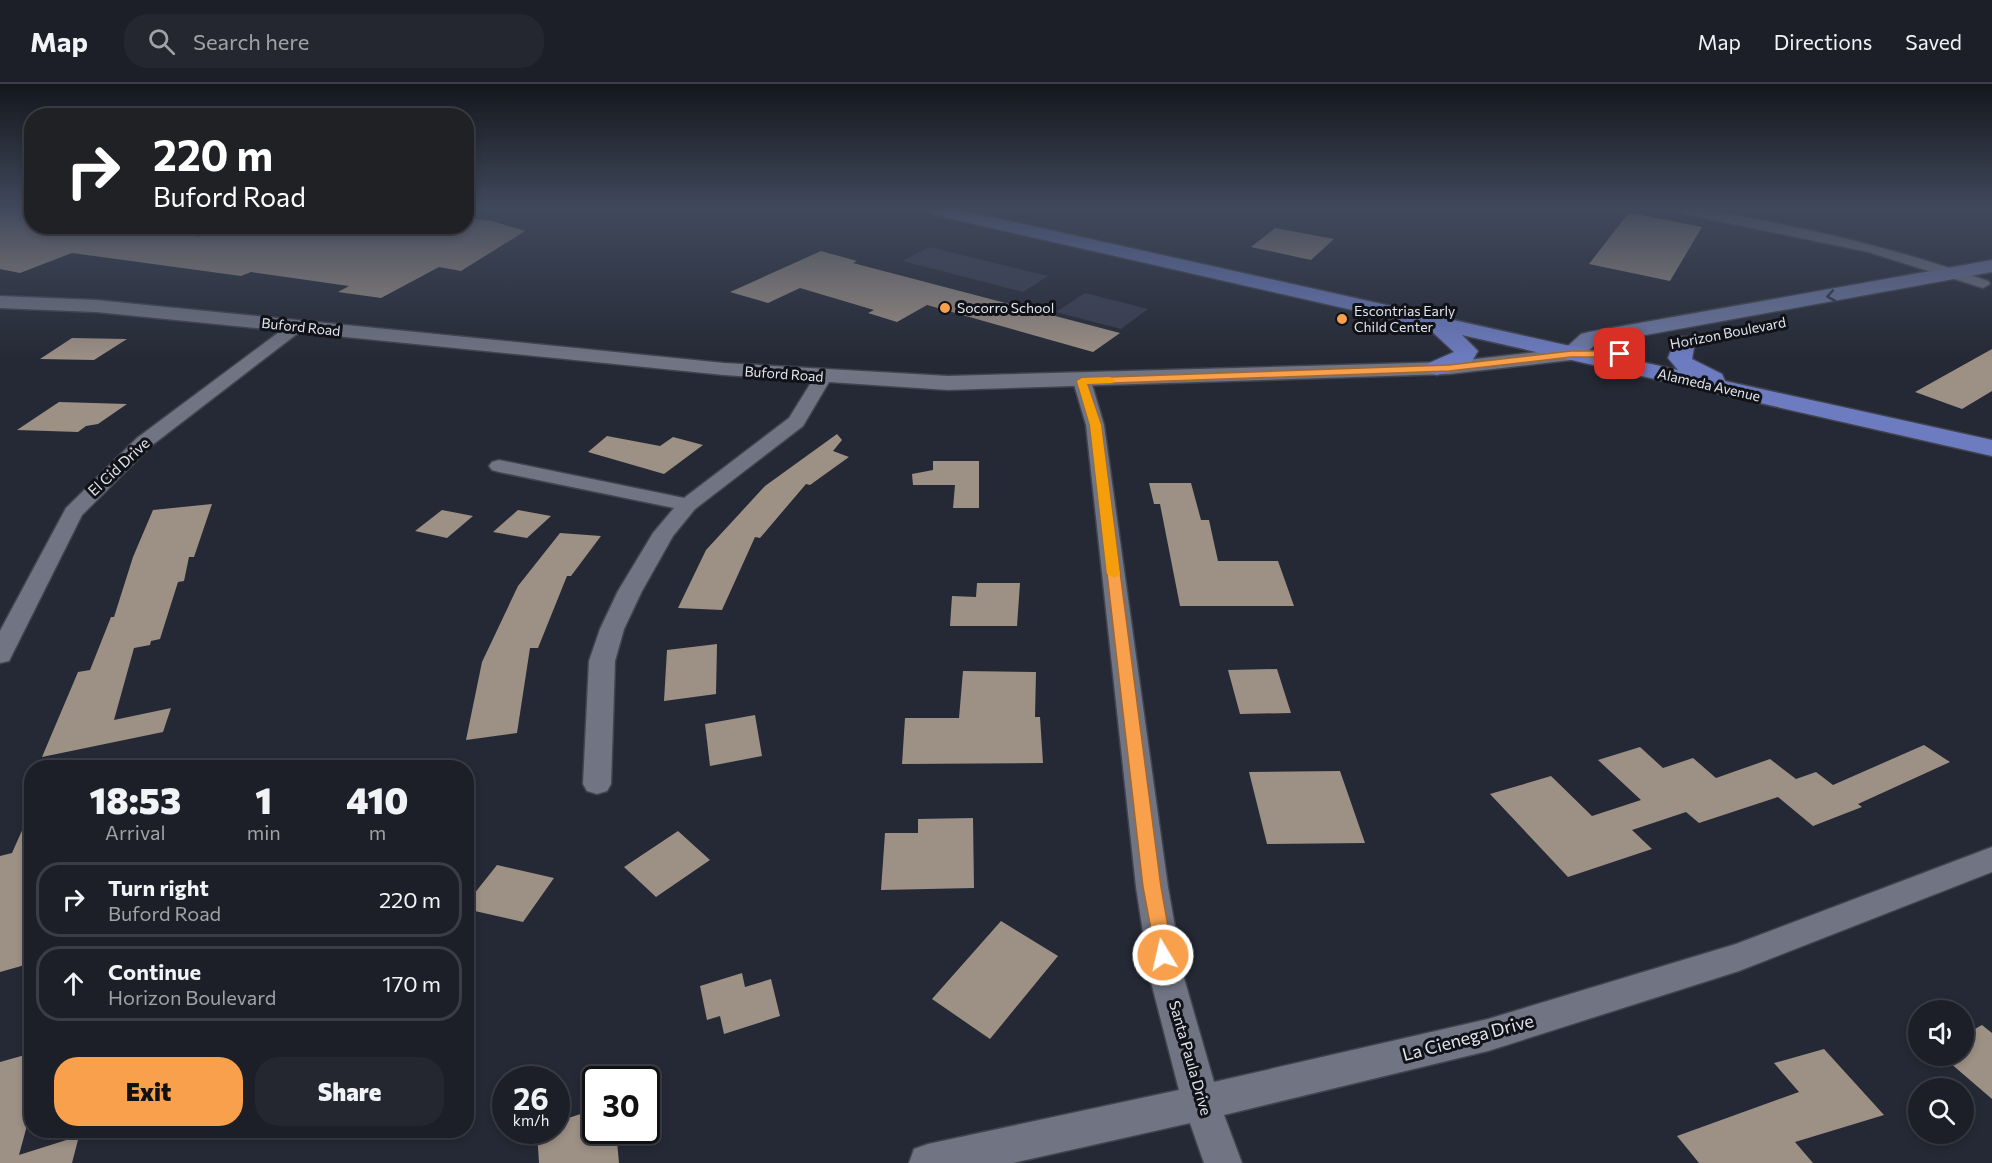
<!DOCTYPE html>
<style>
:root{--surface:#1c1f28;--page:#252730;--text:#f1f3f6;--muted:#a0a2a8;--line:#3a3d45;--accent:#f8a04b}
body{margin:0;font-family:Commissioner,sans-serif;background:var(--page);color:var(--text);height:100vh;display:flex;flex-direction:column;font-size:22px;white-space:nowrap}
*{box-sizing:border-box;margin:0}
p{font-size:20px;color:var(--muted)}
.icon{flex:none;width:33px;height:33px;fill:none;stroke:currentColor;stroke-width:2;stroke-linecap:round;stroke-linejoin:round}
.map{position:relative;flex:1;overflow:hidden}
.drawer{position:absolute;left:24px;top:676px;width:450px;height:378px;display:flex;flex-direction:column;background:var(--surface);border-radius:24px;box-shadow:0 3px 9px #0003,0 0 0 2px var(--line)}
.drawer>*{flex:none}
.banner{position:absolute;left:24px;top:24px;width:450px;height:126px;border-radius:24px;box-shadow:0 3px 9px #0003,0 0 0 2px var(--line);background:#202124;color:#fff;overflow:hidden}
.controls{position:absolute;left:1908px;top:916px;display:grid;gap:12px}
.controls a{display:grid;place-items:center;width:66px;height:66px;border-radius:50%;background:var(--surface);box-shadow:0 3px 9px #0003,0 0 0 2px var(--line);font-size:30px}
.speed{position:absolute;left:492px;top:982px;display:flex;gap:12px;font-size:30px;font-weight:700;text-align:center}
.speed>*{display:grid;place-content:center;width:78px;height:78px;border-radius:50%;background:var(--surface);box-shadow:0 3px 9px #0003,0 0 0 2px var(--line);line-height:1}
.speed small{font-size:15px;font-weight:400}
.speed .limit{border:3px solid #111;border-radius:9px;background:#fff;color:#111}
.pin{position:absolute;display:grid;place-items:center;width:51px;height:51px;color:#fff;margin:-26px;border-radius:12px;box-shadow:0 3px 9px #0006}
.me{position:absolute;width:66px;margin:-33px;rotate:351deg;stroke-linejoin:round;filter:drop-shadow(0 0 4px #0008)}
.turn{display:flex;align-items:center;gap:21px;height:126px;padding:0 30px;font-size:27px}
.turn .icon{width:78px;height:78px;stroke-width:2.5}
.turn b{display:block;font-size:42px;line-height:51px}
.eta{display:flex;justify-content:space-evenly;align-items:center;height:102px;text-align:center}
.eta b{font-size:36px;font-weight:800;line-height:42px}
.cta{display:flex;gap:12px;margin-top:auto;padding:12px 30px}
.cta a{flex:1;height:69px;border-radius:24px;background:var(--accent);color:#111;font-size:24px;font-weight:800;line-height:69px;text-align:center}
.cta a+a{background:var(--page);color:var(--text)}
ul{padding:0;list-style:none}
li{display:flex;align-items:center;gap:18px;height:75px;margin:0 12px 9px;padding:0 18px;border:3px solid var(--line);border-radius:24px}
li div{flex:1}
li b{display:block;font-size:22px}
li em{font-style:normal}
header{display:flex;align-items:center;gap:36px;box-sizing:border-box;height:84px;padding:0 30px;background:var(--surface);border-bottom:2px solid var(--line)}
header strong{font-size:28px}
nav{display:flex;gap:33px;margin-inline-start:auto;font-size:21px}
.search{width:420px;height:54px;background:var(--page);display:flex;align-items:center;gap:15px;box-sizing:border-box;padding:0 21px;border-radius:24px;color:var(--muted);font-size:22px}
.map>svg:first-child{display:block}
.green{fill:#393e50}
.building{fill:#9d9085}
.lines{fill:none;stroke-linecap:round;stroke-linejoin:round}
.minor-casing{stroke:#41444e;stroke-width:3}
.tertiary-casing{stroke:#41444e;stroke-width:3}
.secondary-casing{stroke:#41444e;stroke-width:3}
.primary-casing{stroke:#41444e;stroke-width:3}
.minor{fill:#707483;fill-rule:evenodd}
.tertiary{fill:#707483;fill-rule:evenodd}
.secondary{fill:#6e78a2;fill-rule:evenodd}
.primary{fill:#6d7cc1;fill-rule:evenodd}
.oneway{stroke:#313648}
.route{fill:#f8a04b;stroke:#a16831;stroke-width:1.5}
.slow{fill:#f59e0b}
.poi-dot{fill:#f8a04b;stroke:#101217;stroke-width:2}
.labels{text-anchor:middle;stroke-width:6;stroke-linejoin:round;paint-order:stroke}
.far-poi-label{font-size:14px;fill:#e2e4ed;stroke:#101217;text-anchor:start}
.far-street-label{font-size:14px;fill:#e2e4ed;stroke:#101217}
.street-label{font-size:15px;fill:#e2e4ed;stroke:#101217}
.near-street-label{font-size:18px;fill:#e2e4ed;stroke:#101217}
</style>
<header>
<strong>Map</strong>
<div class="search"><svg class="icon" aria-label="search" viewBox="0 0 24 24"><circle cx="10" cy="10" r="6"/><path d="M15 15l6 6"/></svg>Search here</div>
<nav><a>Map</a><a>Directions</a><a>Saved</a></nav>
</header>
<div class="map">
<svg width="1992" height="1079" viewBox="0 0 1992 1079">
<rect width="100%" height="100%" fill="#252935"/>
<path class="green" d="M929,163L1048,192L1023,208L903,177Z
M1085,209L1148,225L1121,245L1056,228Z"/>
<path class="building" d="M0,126H32V142H196L198,153L225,142H466V134L492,137L525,147L461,187L439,183L381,214L338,208L349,202L251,188L241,192L72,169L20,189L0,185Z
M1631,129L1702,143L1670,197L1589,180L1627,131Z
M1275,144L1334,155L1311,176L1251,163Z
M821,167L857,177L853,179L1120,249L1093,268L927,221L897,238L868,229L874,226L800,204L768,219L730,208Z
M72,254L127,255L94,276L40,275Z
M1992,265V307L1962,325L1915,308Z
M59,318L127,320L98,340L86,342L78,348L17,346Z
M837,350L842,356L833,367L849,373L810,401L806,400L760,454L755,453L722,526L678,524L706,466L765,402Z
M607,352L660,362L673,353L703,361L664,390L588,368Z
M933,377H979V424H953L955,401H913L912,390L933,386Z
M1149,399H1191L1201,436H1209L1218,477H1278L1294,522H1180L1160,420H1154Z
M212,420L194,473H189L184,497L178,498L160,555L151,557L150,561L134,564L114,636L171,624L163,648L42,673L78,588L90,586L111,533H114L133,473L153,426Z
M442,426L473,432L447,454L415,447Z
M518,426L551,432L527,454L493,448Z
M560,449L601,452L571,492H567L538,564H530L517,649L466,656L482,578L518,502Z
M977,499H1020L1017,542H950L952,512L976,513Z
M717,560L716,610L664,617L667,566Z
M1277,585L1291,629L1240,630L1228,586Z
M963,587L1036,588L1035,633H1040L1043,679L902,680L905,634H959Z
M755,631L762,672L710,682L705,640Z
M1924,661L1950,678L1858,720L1862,723L1813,742L1778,713L1699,739L1686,728L1632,746L1652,765L1568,793L1490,710L1551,692L1592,732L1641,716L1598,676L1640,663L1663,684L1693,674L1716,694L1770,675L1796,695L1816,688L1833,701Z
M1340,687L1365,759L1267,760L1249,688Z
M32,724V879L0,888V772L12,769Z
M973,734L974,804L881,806L885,749H918V735Z
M678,747L710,776L656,813L624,783Z
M497,781L554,794L523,838L466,825V820Z
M1001,837L1058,872L990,955L932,915Z
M742,889L745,903L771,895L780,932L724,950L720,932L707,936L700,902Z
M1982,941L1992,949V1015L1942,972H1964V951Z
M1824,965L1884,1031L1795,1058L1813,1079H1699L1677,1052L1799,1008L1774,979Z
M32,969V1023L19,1071L79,1052L72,1079H0V978Z
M596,1025V1047H616L619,1079H539L537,1047H556V1038Z"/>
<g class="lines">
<defs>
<path id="minor" d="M1679,126C1715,126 1748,133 1784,141C1853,155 1921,173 1988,197L1990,200L1983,204L1868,168L1685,130Z
M296,238L302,240L304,243L302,246L151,362L82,431L9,577L0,579V547L66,424L137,354L290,240Z
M823,288L832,293L803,342L695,425L673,452L642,507L624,545L615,577L611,700L607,707L597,710L587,707L583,700L589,577L600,545L618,507L653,449L674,424L499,388L492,386L489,382L492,378L499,376L684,414L789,334L817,289Z
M1082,292L1091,297L1104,341L1168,803L1184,894L1214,998L1488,935L1736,860L1992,763V788L1739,887L1488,967L1224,1031L1242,1079H1204L1190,1039L1013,1079H909L914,1065L928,1060L1179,1006L1150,894L1136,803L1086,341L1073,297Z"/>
<path id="tertiary" d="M0,212L96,216L724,279L948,292L1449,278L1571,264L1578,266L1582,270L1578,274L1571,276L1449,290L948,306L724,291L96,228L0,224Z"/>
<path id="secondary" d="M1992,176V188L1596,260C1585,270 1578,279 1563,275L1559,270L1581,250L1589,248Z"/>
<path id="primary" d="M926,126H960L1678,286L1668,274L1676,253H1692L1695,258L1692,275L1722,290L1725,297L1992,356V372L1462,251L1478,267L1471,279L1437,291L1429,289L1425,284L1429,279L1454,268L1427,243L935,131Z"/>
</defs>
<use href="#minor" class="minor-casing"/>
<use href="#tertiary" class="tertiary-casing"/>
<use href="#secondary" class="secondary-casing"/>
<use href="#primary" class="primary-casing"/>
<use href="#minor" class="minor"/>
<use href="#tertiary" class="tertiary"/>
<use href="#secondary" class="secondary"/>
<use href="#primary" class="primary"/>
</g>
<defs><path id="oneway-chevron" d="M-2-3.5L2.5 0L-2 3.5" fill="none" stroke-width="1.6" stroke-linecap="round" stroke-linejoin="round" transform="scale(1.5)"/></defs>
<use class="oneway" href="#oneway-chevron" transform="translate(1831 212) rotate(170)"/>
<linearGradient id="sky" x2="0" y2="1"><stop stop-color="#14171d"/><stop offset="0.45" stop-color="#40495c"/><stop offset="1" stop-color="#40495c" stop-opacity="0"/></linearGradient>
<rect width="1992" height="277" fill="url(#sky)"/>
<path class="route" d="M1571,267H1620L1625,270L1620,273H1571L1449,287L1087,300L1101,341L1161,803L1173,871L1170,877L1163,879L1157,877L1143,803L1090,341L1077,297L1082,294L1449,281Z"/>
<path class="slow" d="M1110,293L1115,296L1113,299L1087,300L1101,341L1120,490L1114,494L1107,490L1090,341L1077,297L1082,294Z"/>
<g class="poi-dot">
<circle cx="945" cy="224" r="6"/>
<circle cx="1342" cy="235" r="6"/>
</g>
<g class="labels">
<g class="far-poi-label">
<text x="957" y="229">Socorro School</text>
<text x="1354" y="232">Escontrias Early<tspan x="1354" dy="16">Child Center</tspan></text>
</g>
<g class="far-street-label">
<text transform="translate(301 243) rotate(6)" y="5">Buford Road</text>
<text transform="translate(1728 249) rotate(-11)" y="5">Horizon Boulevard</text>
<text transform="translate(784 290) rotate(4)" y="5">Buford Road</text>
<text transform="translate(1709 301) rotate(13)" y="5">Alameda Avenue</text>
</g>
<g class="street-label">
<text transform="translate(119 383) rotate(-43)" y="5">El Cid Drive</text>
<text transform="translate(1190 974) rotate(74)" y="5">Santa Paula Drive</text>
</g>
<g class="near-street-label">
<text transform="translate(1468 954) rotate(-15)" y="6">La Cienega Drive</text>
</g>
</g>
</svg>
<div class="controls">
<a><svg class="icon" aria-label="sound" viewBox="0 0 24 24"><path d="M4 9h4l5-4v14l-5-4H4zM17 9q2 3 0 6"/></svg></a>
<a><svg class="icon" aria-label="search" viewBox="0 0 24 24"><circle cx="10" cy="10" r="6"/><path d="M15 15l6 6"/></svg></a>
</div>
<div class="speed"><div>26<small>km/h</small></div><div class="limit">30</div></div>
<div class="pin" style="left:1620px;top:270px;background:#d93025"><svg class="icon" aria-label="arrive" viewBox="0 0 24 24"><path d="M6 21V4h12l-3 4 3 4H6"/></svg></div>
<svg class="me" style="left:1163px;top:871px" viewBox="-20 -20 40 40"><circle r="17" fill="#f8a04b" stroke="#fff" stroke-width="3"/><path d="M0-11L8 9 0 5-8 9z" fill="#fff"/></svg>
<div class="banner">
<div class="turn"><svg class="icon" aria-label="right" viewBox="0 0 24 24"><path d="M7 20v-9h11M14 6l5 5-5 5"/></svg><div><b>220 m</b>Buford Road</div></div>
</div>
<section class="drawer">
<div class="eta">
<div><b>18:53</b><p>Arrival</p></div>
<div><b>1</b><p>min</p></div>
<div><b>410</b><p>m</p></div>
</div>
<ul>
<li><svg class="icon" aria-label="right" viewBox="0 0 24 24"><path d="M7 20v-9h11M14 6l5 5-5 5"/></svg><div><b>Turn right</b><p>Buford Road</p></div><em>220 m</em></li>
<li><svg class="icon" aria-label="ahead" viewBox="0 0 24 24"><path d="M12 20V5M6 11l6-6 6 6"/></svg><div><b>Continue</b><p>Horizon Boulevard</p></div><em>170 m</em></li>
</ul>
<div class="cta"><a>Exit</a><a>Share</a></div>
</section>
</div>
